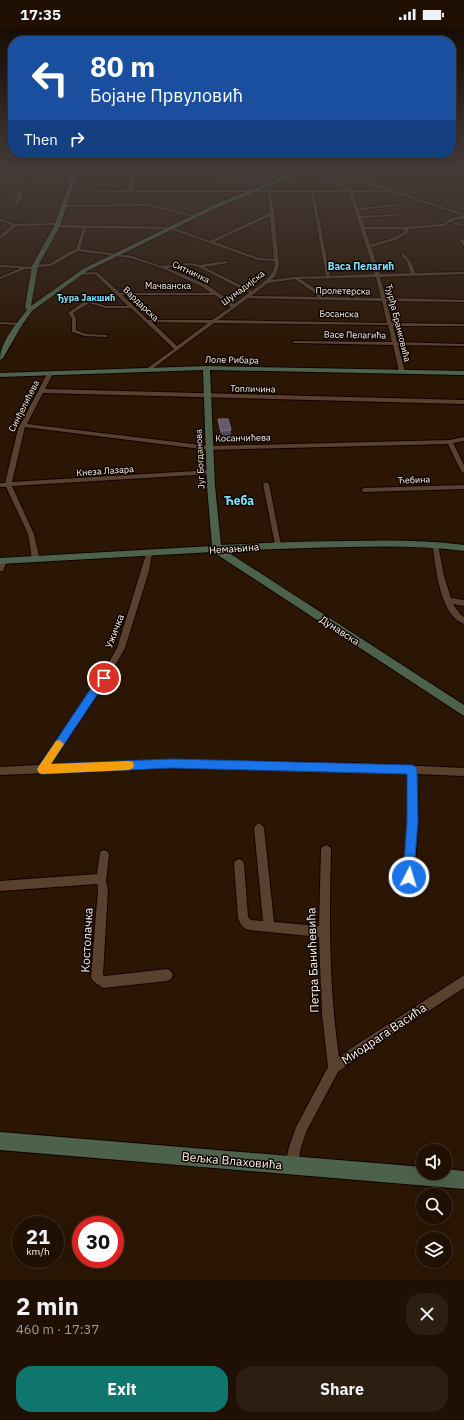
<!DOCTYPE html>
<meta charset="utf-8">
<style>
:root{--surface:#201003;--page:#2d1e12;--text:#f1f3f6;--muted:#a29d9a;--line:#3d3025;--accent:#0f766e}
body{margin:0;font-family:"IBM Plex Sans",sans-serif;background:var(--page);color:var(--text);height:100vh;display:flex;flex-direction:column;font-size:15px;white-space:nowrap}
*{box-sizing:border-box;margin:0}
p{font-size:13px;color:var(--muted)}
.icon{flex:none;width:22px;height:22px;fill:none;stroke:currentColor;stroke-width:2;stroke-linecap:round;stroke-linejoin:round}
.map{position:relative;height:1252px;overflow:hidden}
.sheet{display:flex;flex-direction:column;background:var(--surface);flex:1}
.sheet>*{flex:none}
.hud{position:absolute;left:8px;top:8px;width:448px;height:122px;border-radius:16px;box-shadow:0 4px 16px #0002,0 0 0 1px var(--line);background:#1a4fa0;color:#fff;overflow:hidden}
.tools{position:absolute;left:416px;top:1116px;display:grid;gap:8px}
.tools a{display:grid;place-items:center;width:36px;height:36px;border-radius:50%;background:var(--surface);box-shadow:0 4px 16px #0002,0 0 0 1px var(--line);font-size:20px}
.speed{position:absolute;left:12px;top:1188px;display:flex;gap:8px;font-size:20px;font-weight:700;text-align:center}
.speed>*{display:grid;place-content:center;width:52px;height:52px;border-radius:50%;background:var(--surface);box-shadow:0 4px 16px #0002,0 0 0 1px var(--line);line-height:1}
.speed small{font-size:10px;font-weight:400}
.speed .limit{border:6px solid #d22;background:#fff;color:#111}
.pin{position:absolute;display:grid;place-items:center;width:34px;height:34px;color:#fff;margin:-17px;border:2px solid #fff;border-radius:50%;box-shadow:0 1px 4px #0007}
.me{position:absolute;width:44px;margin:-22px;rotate:5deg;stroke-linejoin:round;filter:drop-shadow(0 0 3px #0008)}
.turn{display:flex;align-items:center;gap:14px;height:84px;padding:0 16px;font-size:18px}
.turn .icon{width:52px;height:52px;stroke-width:2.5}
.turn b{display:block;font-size:28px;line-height:34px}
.then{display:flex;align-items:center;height:38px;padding:0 16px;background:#0003;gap:8px;font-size:15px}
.round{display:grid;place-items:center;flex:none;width:42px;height:42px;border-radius:16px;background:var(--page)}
.headline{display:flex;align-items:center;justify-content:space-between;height:68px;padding:0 16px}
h1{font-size:24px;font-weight:800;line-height:30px}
.primary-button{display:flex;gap:8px;margin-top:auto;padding:8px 16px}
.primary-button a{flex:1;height:46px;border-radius:16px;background:var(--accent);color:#fff;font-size:16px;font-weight:800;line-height:46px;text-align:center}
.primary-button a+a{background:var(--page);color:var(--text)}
.status{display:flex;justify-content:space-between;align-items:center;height:28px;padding:0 20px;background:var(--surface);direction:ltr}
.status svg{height:11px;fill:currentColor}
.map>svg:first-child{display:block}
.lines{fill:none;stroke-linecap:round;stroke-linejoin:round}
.street-casing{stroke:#120300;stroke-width:2}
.secondary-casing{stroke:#120300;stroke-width:2}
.street{fill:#59412e;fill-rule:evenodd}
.secondary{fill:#4d624b;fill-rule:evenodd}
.rail-casing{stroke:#8f7f71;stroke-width:1.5}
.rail{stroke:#0d0501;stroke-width:1;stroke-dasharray:3.5;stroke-linecap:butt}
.wall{fill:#52485f}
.building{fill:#645a6e;stroke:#7c7281}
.route{fill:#1a73e8;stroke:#114b97}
.slow{fill:#f59e0b}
.labels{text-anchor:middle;stroke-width:3;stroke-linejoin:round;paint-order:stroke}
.far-street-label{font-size:9px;fill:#fef2e8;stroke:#0d0501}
.far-neighbourhood-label{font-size:9px;font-weight:bold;fill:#7ee1fb;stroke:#0d0501}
.far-quarter-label{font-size:10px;font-weight:bold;fill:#7ee1fb;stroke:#0d0501}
.street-label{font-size:10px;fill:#fef2e8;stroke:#0d0501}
.quarter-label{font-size:12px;font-weight:bold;fill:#7ee1fb;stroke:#0d0501}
.near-street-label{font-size:12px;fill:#fef2e8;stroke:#0d0501}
</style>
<div class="status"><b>17:35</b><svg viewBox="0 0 49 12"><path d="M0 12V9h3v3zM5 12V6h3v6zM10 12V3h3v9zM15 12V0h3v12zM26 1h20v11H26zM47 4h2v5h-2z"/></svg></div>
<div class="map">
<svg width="464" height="1252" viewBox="0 0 464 1252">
<rect width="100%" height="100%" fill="#2b1604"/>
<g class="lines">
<defs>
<path id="street" d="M41,140H46L31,147L76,152L74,153L26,148L0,158V156Z
M135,140L138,141L136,145L287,149L285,150L136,147L132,162H268L267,157L269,156L271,157V162H347L336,154L314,145L325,142L322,140H327L464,186V190L452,193L464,197V199L450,194L444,198L408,201V205L395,212L371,219L380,246L411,245L407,234L401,226L403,225L411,234L415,245L464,244V246L380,249L386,270L464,272V274L386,273L392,295L464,296V298H393L397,314L464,316V318L398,317L405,344L402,346L399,344L393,317L294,315L292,314L294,313L392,314L388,297L214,295L148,344L146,343V341L174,321L131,280H106L89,275L73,285L76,290V302L86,306L106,307L108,308L106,309L85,308L72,304V290L68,285L86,272L106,278H128L95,246L79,247H78V245L97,244L120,265H211L203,259L162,240L131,230L78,223L51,238L36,239L34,241H25L0,251V249L21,240L0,239V237L33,239L35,237L49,236L71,223L76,221L83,200L57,199L55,198L56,197L16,198L0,211V208L12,197L0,193V191L15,196L58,195L60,196L59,197L170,199L210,213L270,185L268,164H71L69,163L128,162L133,147L73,145H133ZM329,143L386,162H351L338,152L319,145ZM271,164H311L326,248L295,249L271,252L276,247L279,236L274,186L275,185L274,184ZM314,164H349L375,246L330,248ZM352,164H392L464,188L451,190L443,196L406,199H365L362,190L405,187L403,186L361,188L359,182L405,177L403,176L358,180ZM270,188L274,231L259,230L214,214ZM86,200L170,201L258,232L275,233C275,248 263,255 252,263L204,239L228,235L227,233L200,237L191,235L161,238L132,228L80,221ZM365,201H404L405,204L393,210L370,217ZM191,237L199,239L249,265L234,276L207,257L167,240ZM376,249L381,270L321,269L320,264L300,251ZM295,251L316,266L317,269L251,268L268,255ZM122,267H215L231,279L212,292H148ZM248,270L382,273L387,295L218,292ZM152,294L208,295L177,318Z
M20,164L23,165L18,178L15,177L18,167L6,173L3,172Z
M148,176L197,188L195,189L148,178L65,179L63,178L65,177Z
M461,210L464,213V218L459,211Z
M0,294L19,295L21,296L19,297L0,296Z
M50,344L53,346L45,361L464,372V376L43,365L27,396L209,418L450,412L464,409V413L453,415L464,437V445L461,443L448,416L209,422L25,399L12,454L211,442L214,444L211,446L12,458L34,506L40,532L36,534L32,532L28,506L6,459H0V455H5L18,401L47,346Z
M266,454L269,456L281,517L278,519L275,517L263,456Z
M464,457V461L364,464L361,462L364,460Z
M433,514H435L438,516L444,548L451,570L464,572V578L453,576L460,586L464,589V596C439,587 436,538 432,516Z
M147,523H151L152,525L149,543L125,620L107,652L50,737L171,732L354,735L464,740V748L417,746L418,794L414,849L413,853L409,854L405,853L404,849L408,794L407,745L354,743L171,740L0,747V739L39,737L101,648L117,620Z
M0,531H6L7,533L3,543H0Z
M259,795L262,797L264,800L274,894L319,898L321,822L322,819L326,817L330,819L331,822C329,891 329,961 339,1029L356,1017L464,947V960L364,1025L338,1044L307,1102L301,1119L297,1143L292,1145L287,1143L285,1138L289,1119L296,1099L328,1039L322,986L319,909L249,902C243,900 240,896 238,890L234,836L235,833L239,831L243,833L244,836L248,889L251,892L263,893L254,800L256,797Z
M104,822L108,824L109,827L106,853L108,861L103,947L105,948L167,941L171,943L173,947L171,951L167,953L103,960L93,953L91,949L98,861L97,856L0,863V853L97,846L100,824Z"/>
<path id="secondary" d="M75,140H79L60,198L38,238L31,278L83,241L212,178L305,140H311L216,180L87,243L32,283L22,297L3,330L0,332C0,314 16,296 27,282L25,279L32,238L54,198Z
M206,338L464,343V347L210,342L215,458L221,517C264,515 306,513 349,513C388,512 425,512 464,517V523C425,518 387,518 348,519C307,520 267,521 226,523L464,677V688L213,524L0,536V530L212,518L207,458L203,342L0,349V345Z
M0,1104L423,1139V1145H445V1141L464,1143V1161L0,1122Z"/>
</defs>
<use href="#street" class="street-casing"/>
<use href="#secondary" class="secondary-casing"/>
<use href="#street" class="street"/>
<use href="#secondary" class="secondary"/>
<defs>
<path id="rail" d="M0,141L2,140"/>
</defs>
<use href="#rail" class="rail-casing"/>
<use href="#rail" class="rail"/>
</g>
<path class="wall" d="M218,391L231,402V408L221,409L219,398Z"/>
<path class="building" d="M218,391H228L231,402L221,403Z"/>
<linearGradient id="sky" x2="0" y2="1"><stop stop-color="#180c02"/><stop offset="0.44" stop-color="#443c3a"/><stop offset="1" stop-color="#443c3a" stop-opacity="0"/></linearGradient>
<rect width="464" height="316" fill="url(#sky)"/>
<path class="route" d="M104,646L108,650L107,652L51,736L171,731L412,737L416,739L417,742L418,794L413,853L409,855L405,853L403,849L407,794V746L171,740L42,746L39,745L37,741L39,738L100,647Z"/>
<path class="slow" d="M59,712L64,716L51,736L129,733L133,734L134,737L133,740L129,742L42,746L39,745L37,741L39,738L56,713Z"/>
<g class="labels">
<g class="far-street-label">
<text transform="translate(191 244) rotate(25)" y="3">Ситничка</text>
<text x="168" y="261">Мачванска</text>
<text transform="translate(243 260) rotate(-37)" y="3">Шумадијска</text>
<text transform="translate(343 263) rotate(1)" y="3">Пролетерска</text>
<text transform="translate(141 276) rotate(44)" y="3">Вардарска</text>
<text transform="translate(339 286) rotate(1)" y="3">Босанска</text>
<text transform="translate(398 295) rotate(76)" y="3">Ђурђа Бранковића</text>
<text transform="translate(355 307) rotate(1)" y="3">Васе Пелагића</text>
<text transform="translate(232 332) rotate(1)" y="3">Лоле Рибара</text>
<text transform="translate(253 361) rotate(1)" y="3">Топличина</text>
<text transform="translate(24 378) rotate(-63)" y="3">Синђелићева</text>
<text transform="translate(243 410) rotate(-1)" y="3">Косанчићева</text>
<text transform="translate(200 431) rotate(-93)" y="3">Југ Богданова</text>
<text transform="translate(105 443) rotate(-4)" y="3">Кнеза Лазара</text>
<text transform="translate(414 452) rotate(-2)" y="3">Ћебина</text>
</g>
<g class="far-neighbourhood-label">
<text x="86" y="273">Ђура Јакшић</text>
</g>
<g class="far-quarter-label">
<text x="361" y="242">Васа Пелагић</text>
</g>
<g class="street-label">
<text transform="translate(234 520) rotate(-4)" y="4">Немањина</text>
<text transform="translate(340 602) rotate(33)" y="4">Дунавска</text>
<text transform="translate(114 603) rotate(-69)" y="4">Ужичка</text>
</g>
<g class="quarter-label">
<text x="239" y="477">Ћеба</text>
</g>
<g class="near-street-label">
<text transform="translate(87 912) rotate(-87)" y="4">Костолачка</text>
<text transform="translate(313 932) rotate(-92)" y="4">Петра Банићевића</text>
<text transform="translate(384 1006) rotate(-34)" y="4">Миодрага Васића</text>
<text transform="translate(232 1133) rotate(5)" y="4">Вељка Влаховића</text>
</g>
</g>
</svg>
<div class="tools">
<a><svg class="icon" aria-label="sound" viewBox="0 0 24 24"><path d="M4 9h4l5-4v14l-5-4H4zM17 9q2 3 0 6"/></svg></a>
<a><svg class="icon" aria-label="search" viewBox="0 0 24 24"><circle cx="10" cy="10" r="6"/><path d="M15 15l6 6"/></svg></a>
<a><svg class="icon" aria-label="layers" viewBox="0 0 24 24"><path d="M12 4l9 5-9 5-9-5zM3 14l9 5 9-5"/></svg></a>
</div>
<div class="speed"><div>21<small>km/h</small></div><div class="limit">30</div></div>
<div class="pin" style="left:104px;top:650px;background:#d93025"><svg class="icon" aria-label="arrive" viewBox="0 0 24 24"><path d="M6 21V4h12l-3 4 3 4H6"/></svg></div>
<svg class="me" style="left:409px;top:849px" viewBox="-20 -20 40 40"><circle r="17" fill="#1a73e8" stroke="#fff" stroke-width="3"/><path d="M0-11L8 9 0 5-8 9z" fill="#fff"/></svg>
<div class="hud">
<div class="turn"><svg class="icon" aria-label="left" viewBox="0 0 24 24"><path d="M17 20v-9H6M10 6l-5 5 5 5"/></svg><div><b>80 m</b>Бојане Првуловић</div></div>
<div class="then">Then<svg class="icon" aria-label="right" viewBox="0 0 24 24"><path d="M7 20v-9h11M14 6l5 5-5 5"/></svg></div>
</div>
</div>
<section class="sheet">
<div class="headline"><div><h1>2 min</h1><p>460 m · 17:37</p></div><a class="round"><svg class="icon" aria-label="close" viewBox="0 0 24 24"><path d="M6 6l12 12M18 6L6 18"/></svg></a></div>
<div class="primary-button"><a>Exit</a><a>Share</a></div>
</section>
